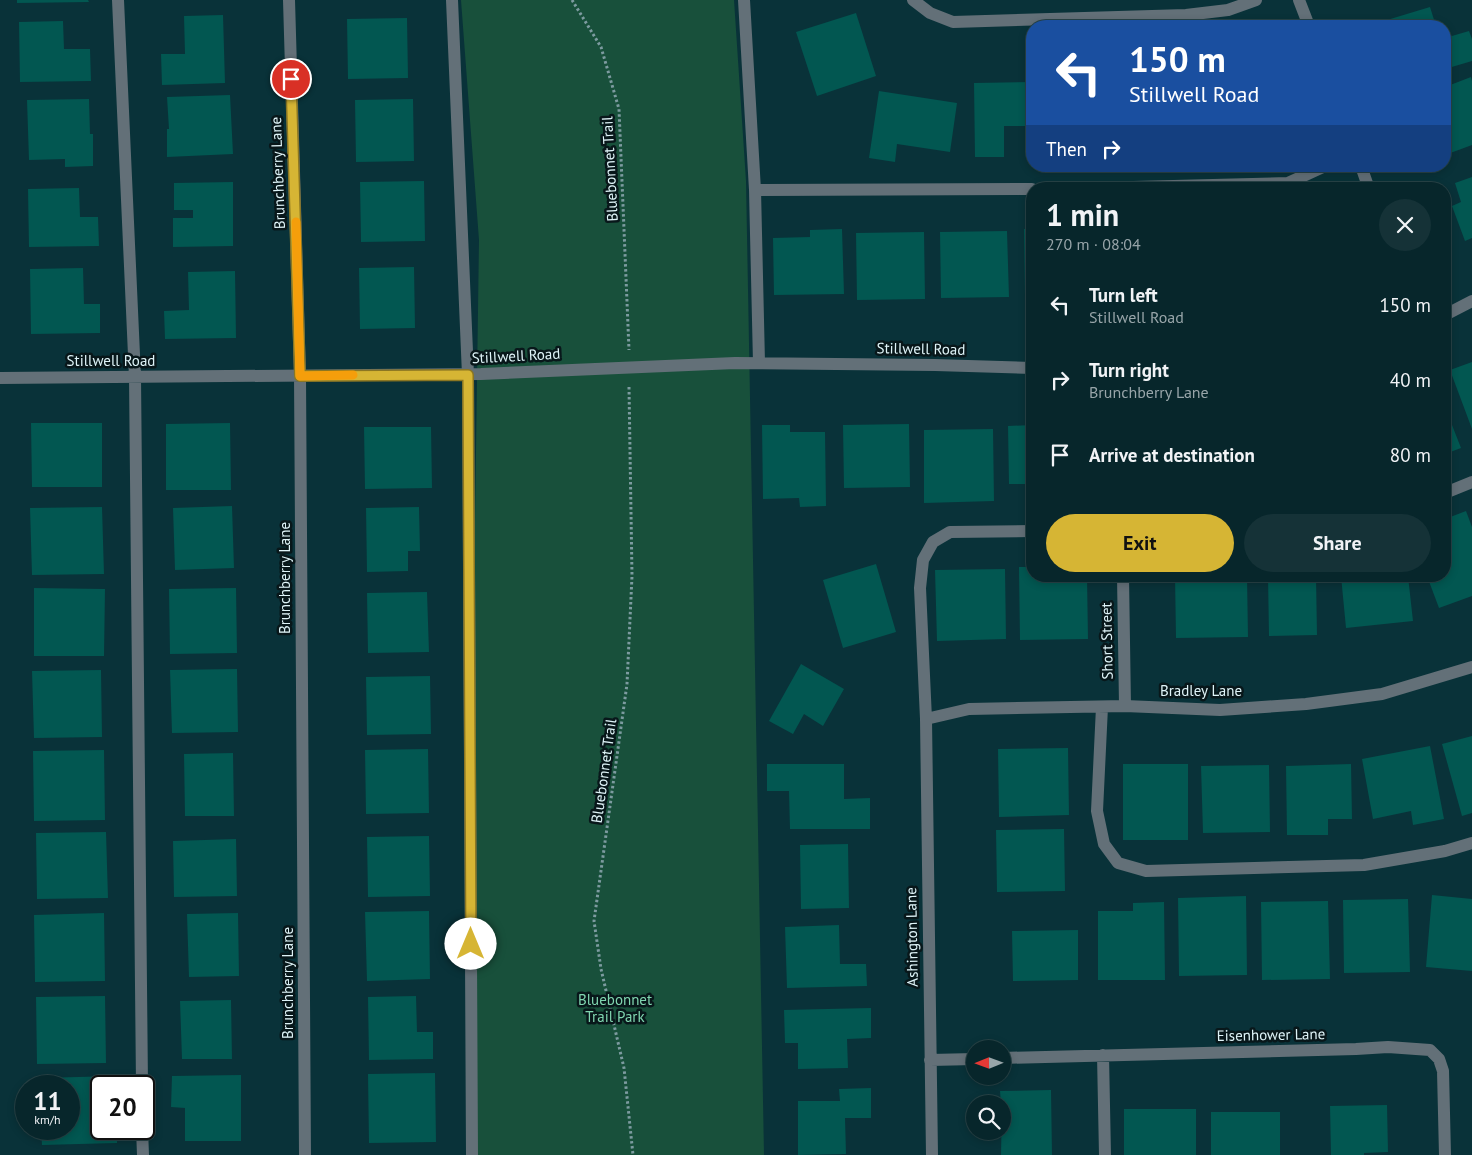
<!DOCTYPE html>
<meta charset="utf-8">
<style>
:root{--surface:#07262b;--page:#153237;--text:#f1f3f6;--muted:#98a5a9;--line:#284347;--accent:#d6b534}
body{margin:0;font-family:"PT Sans",sans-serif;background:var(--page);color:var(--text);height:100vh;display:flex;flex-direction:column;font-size:19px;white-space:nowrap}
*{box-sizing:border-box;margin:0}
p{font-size:16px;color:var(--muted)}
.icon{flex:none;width:28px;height:28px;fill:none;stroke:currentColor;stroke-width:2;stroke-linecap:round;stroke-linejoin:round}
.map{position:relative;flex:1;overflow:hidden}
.sheet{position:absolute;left:1026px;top:182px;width:425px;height:400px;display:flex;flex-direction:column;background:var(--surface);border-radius:20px;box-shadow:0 2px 8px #0003,0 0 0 1px var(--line)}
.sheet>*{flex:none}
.banner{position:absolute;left:1026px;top:20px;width:425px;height:152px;border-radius:20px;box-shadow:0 2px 8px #0003,0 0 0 1px var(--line);background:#1a4fa0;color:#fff;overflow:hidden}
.needle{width:32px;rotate:269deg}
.tools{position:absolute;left:966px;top:1040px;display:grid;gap:10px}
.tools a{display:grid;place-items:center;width:45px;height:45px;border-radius:50%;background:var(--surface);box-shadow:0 2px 8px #0003,0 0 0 1px var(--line);font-size:25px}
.speed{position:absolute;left:15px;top:1075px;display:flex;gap:10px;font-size:25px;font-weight:700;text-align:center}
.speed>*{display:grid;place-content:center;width:65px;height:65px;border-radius:50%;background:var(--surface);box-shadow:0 2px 8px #0003,0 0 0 1px var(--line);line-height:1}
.speed small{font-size:12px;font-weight:400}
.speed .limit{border:2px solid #111;border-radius:8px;background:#fff;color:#111}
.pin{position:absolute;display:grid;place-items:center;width:42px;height:42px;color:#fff;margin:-21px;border:2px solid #fff;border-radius:50%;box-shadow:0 1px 5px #0007}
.me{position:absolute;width:55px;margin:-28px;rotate:0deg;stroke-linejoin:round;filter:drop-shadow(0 0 4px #0008)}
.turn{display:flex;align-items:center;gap:18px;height:105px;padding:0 20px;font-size:22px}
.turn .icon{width:65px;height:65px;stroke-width:2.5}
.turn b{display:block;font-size:35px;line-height:42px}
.then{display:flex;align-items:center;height:48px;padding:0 20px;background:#0003;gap:10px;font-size:19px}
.round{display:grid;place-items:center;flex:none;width:52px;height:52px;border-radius:26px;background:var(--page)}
.summary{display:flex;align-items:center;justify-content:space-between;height:85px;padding:0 20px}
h1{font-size:30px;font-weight:700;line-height:38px}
.action{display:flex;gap:10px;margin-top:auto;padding:10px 20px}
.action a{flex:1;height:58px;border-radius:30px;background:var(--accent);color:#111;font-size:20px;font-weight:700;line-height:58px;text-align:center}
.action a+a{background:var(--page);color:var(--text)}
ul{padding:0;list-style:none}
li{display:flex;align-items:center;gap:15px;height:75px;padding:0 20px}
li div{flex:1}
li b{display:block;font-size:19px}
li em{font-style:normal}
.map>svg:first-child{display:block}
.green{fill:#18503b}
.building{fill:#025751}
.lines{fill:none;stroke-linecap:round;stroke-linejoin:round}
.path{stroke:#7d9ba0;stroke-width:3;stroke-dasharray:2.5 2.5;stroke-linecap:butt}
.minor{stroke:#637078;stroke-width:12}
.route-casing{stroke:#8b7622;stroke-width:12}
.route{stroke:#d6b534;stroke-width:9}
.slow{stroke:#f59e0b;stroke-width:9}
.labels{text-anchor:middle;stroke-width:5;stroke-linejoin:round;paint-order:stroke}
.street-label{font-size:15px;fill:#dff4f8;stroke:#08171a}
.park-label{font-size:15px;fill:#80d6b0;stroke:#08171a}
</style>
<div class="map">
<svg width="1472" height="1155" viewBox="0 0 1472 1155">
<rect width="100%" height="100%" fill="#093239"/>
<path class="green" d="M461,0H734L746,181L764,1155H466L479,240Z"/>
<path class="building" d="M17,0H88L89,2L17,3Z
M1430,7L1436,26H1389L1387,20Z
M856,13L876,76L817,96L796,32Z
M223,15L225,83L162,85L161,54H185L184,16Z
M407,18L408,78L348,79L347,19Z
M63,21L64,49H90L91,81L20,82L19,22Z
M1469,31L1472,39V61L1445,69V38Z
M1471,77L1472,81V145L1445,155V87Z
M1032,82V126H1004V157H975L974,83Z
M879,91L957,103L950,152L897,144L895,162L869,158Z
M230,95L233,154L167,157V129H169L167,97Z
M89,99L90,134H93V166L65,167V159L29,160L27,100Z
M413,99L414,161L356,162L355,100Z
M1472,177V238L1465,241L1452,206L1461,202L1455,183Z
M424,181L425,241L361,242L360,182Z
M233,182V246L173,247V218H193V210H174V183Z
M79,188L80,217H98L99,246L29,247L28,189Z
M842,229L844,294L774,295L773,238L810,237V230Z
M1024,229H1032V296H1025Z
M1007,231L1009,297L941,298L940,232Z
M924,232L925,299L857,300L856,233Z
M414,267L415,328L360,329L359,268Z
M83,268L84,304H100V333L31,334L30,269Z
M235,271L236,338L165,339L164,311L189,310L188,272Z
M1472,362V429L1450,370Z
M1445,407L1461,448L1445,454Z
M31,423H102V487H32Z
M230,423L231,490H166V424Z
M909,424L910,487L844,488L843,425Z
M762,425H790V432H825L826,506L800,507L799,498L763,499Z
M1032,425V484H1009L1008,426Z
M364,427H431L432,488L365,489Z
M993,429L994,501L924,503V430Z
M232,506L234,568L175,570L173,508Z
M102,507L104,574L32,575L30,508Z
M419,507L420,551H408V571L367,572L366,508Z
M1466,511L1472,527V596L1439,608L1427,576H1445V519Z
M876,564L896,632L843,648L823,580Z
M1019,567H1032V576H1087L1088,639L1020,640Z
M1005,569L1006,639L937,641L935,570Z
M1175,576H1247L1248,637L1176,638Z
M1268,576H1316L1317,635L1269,636Z
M1341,576H1408L1413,621L1346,628Z
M34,588L105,589L104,656H34Z
M236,588L237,653L170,654L169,589Z
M427,592L429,652L368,653L367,593Z
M801,664L844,689L823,726L804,714L793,734L769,721Z
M237,669L238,732L172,733L170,670Z
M101,670L102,737L34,738L32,671Z
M430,676L431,734L367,735L366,677Z
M1472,736V813L1462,816L1442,744Z
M1430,746L1444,819L1413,825L1411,811L1373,819L1362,759Z
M1068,748L1069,815L999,817L998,749Z
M428,749L429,813L366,814L365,750Z
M104,750L105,820L34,821L33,751Z
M233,753L234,816H185L184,754Z
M767,764H844V799L870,798V829H790L789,791H767Z
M1123,764H1188V840H1123Z
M1351,764L1352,819H1328V835H1287L1286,766Z
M1269,765L1270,832L1203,833L1201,766Z
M1064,829L1065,891L997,892L996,830Z
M106,832L108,898L37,899L36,833Z
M429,836L430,896L368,897L367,837Z
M236,839L237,896L174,897L173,841Z
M848,844L849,908L801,909L800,845Z
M1432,895L1472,899V971L1426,967Z
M1246,896L1247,975L1179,976L1178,898Z
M1408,899L1410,972L1344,973L1343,900Z
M1328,901L1330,979L1262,980L1261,902Z
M1164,902L1165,980H1098V911H1133V903Z
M429,911L430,979L367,981L365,912Z
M104,913L105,981L35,982L34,915Z
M238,913L239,976L189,977L187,914Z
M839,925L840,964H866L867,986L787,988L785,927Z
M1078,930V980L1013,981L1012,931Z
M105,996L106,1063L37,1064L36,997Z
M416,996L417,1032H433V1059L369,1060L368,997Z
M231,1000L232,1059H182L180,1001Z
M871,1008V1038L847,1039L848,1068L798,1069V1043H785L784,1010Z
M435,1073L436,1142L369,1143L368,1074Z
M241,1075V1141H185V1108L171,1107L172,1076Z
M116,1076V1086H101V1129H117V1143L42,1145L41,1129H69V1086H40V1078Z
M871,1088V1118H845L846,1154L798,1155V1101H840L839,1089Z
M1051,1090L1052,1155H1001L1002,1104H1001L1000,1091Z
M1387,1105L1388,1152L1364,1153V1155H1331L1330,1106Z
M1124,1109H1196V1155H1124Z
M1211,1112H1280V1155H1211Z"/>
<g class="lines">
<path class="path" d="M572,0L601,47L619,109L629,350
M629,387L632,576L627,684L594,921L601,969L624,1068L633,1155"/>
<path class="minor" d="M118,0L135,377L142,1086
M289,0L300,376L305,1155
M452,0L468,375L472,1155
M744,0L755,190L1032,189
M913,0L930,13L953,22L1186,15L1228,10L1256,0
M1299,0L1309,26
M1361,166L1369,189
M1054,189L1288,183L1325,166
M755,190L759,363
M1445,315L1472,301
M0,378L481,374L735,363L935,365L1032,368
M1445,493L1472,482
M1123,576L1125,706
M1102,707L1097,811L1104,844L1118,863L1146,871L1364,865L1445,851L1472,843
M926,719L969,709L1125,706L1220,710L1306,704L1382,694L1472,667
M1103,1055L1105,1155
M1002,1058L1356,1049L1388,1047L1430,1050L1439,1059L1443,1071L1445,1155
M930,1060L975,1059
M142,1129L143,1155
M932,1155L926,719L920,588L923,560L933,542L950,532L1032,531"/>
</g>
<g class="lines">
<defs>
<path id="route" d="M291,79L300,376L468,375L471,944"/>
</defs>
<use href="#route" class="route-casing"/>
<use href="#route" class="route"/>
<path class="slow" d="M296,222L300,376L353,375"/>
</g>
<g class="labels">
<g class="street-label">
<text transform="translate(610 169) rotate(-93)" y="5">Bluebonnet Trail</text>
<text transform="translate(278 173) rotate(-92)" y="5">Brunchberry Lane</text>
<text transform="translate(921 349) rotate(1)" y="5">Stillwell Road</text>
<text transform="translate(516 356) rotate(-3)" y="5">Stillwell Road</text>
<text x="111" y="366">Stillwell Road</text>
<text transform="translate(285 578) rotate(-90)" y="5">Brunchberry Lane</text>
<text transform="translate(1107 641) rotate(-91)" y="5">Short Street</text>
<text x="1201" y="696">Bradley Lane</text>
<text transform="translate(604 771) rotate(-82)" y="5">Bluebonnet Trail</text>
<text transform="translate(912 937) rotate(-91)" y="5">Ashington Lane</text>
<text transform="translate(288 983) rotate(-90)" y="5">Brunchberry Lane</text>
<text transform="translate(1271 1035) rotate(-1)" y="5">Eisenhower Lane</text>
</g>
<g class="park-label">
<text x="615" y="1005">Bluebonnet<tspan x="615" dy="17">Trail Park</tspan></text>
</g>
</g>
</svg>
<div class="tools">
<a><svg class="needle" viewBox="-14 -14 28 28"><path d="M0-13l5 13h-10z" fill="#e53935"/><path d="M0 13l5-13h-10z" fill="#98a5a9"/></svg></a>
<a><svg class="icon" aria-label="search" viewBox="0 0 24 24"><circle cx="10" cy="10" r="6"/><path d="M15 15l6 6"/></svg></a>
</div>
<div class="speed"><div>11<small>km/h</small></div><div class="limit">20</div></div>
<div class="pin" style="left:291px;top:79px;background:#d93025"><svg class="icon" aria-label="arrive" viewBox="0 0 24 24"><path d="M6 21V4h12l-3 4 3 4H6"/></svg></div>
<svg class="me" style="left:471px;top:944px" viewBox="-20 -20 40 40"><circle r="19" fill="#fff"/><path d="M0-13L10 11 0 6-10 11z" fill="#d6b534"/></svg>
<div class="banner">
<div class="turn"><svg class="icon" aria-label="left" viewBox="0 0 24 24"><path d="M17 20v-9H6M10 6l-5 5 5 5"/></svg><div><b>150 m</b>Stillwell Road</div></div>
<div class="then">Then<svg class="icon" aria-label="right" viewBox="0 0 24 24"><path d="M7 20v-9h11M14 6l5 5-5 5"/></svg></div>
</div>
<section class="sheet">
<div class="summary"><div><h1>1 min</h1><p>270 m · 08:04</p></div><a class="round"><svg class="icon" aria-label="close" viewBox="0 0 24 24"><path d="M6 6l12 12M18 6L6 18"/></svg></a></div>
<ul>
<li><svg class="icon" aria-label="left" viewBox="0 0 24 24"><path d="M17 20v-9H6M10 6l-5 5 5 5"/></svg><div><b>Turn left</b><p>Stillwell Road</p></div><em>150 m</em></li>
<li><svg class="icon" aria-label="right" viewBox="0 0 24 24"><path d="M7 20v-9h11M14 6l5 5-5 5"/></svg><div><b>Turn right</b><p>Brunchberry Lane</p></div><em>40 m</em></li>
<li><svg class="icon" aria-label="arrive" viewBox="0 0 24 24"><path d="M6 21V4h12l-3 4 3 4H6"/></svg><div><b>Arrive at destination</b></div><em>80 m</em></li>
</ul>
<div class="action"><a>Exit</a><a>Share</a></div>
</section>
</div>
